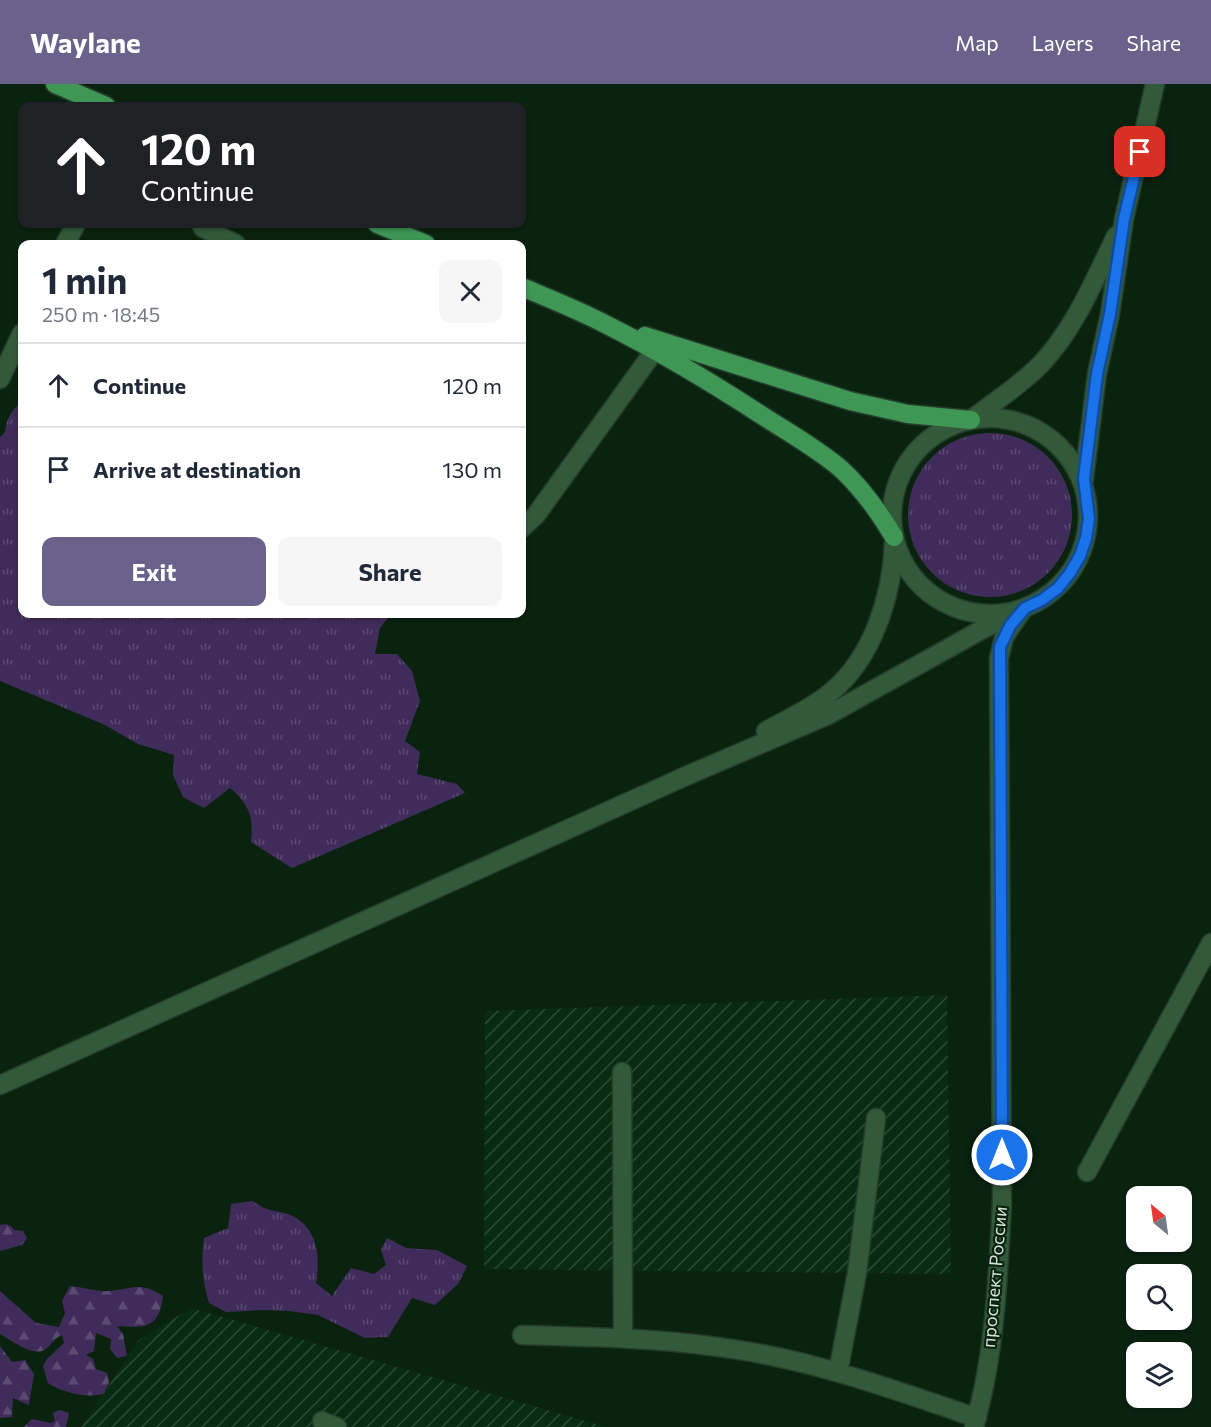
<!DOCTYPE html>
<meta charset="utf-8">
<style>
:root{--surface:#fff;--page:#f6f6f7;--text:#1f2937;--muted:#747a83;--line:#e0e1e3;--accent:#6a628b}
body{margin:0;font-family:Commissioner,sans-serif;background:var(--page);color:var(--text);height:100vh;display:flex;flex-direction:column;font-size:22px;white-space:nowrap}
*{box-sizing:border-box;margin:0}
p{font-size:20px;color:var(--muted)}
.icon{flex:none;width:33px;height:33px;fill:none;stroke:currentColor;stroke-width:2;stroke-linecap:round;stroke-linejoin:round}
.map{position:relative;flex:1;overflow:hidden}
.details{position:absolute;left:18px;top:156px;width:508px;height:378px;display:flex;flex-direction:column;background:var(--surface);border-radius:12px;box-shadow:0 2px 4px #0004}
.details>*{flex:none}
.banner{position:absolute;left:18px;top:18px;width:508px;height:126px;border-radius:12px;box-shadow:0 2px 4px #0004;background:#202124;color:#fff;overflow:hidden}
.needle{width:39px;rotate:331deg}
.controls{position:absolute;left:1126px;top:1102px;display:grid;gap:12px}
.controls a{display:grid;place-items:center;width:66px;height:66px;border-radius:12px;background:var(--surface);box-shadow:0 2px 4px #0004;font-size:30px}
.pin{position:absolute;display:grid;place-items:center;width:51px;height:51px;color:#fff;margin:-26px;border-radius:12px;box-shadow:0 3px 9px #0006}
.me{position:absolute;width:66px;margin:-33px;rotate:0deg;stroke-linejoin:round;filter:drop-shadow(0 0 4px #0008)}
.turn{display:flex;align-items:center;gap:21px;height:126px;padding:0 24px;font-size:27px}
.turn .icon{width:78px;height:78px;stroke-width:2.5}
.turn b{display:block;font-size:42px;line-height:51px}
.round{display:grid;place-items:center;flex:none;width:63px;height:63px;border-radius:12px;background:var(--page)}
.headline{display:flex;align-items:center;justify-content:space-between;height:102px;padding:0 24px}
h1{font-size:36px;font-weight:700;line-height:45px}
.action{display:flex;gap:12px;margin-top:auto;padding:12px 24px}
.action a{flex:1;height:69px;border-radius:12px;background:var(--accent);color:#fff;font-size:24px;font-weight:700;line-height:69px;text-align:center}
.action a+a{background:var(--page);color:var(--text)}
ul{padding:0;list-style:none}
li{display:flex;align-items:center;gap:18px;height:84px;padding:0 24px;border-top:2px solid var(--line)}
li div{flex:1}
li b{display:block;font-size:22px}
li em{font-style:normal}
header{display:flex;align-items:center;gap:36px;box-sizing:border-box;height:84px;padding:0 30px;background:var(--accent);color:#fff}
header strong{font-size:28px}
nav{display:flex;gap:33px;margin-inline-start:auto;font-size:21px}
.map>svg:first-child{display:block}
.industrial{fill:url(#industrial-furrows)}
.grass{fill:url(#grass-tufts)}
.forest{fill:url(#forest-firs)}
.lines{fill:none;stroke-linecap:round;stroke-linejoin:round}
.minor-casing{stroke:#253e2b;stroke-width:21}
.major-casing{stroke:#253e2b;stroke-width:21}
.minor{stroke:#325a3a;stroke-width:18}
.major{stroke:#3e9755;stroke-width:18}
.route-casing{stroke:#114b97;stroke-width:15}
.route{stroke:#1a73e8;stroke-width:10}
.labels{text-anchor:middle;stroke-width:4.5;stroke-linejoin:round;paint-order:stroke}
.street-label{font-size:18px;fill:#d4e4d6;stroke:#09230f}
</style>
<header>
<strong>Waylane</strong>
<nav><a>Map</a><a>Layers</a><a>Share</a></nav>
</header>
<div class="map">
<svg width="1211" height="1343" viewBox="0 0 1211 1343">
<defs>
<pattern id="industrial-furrows" width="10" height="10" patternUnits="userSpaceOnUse" patternTransform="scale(1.5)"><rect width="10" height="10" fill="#092b12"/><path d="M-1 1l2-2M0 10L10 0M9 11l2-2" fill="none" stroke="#2c4a34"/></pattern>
<pattern id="grass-tufts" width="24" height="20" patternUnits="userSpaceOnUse" patternTransform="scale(1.5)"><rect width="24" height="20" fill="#402c5a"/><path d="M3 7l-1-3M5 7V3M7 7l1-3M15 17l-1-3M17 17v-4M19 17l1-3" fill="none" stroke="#5b4a71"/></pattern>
<pattern id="forest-firs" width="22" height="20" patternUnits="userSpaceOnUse" patternTransform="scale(1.5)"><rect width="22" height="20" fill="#402c5a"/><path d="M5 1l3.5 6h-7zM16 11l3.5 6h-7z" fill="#5b4a71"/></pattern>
</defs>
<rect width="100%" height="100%" fill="#09230f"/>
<path class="industrial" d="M947,911L951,1190L484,1185L485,927Z
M191,1224L607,1343H81L139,1256Z"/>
<path class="grass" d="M22,318V530H391L380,544L375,570H397L412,587L420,617L405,657L420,668L417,690L457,700L465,709L292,784L251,758C254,733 249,720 230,704L204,724L183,713L173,691L174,671L138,660L105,641L0,597V353L5,348C7,334 11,326 22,318Z
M908 431a82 82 0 1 1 164 0a82 82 0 1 1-164 0Z
M252,1117C256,1119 260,1122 264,1124C274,1128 288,1128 296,1134C319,1148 320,1176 316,1199L332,1212L351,1184L374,1190L386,1181L381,1166L387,1154L406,1164L437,1166L467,1182L458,1200L435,1221L412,1214L388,1253L365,1254L318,1231L289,1227L264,1226L226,1228L209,1219C202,1196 201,1177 204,1154L228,1144L231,1120Z"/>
<path class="forest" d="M6,1140L11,1142L14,1146L23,1147L27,1154L22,1161L0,1167V1141Z
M70,1202C82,1203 98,1208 108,1207C134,1205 140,1197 163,1212C159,1245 145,1244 117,1242L123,1250L127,1272L117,1274L110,1265L111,1255L96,1249L94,1267L86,1271L93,1275L96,1285L107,1289L109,1298L104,1310C85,1314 64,1309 48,1299L43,1282L47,1275L64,1259L62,1251C52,1255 52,1262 44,1266C32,1273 10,1255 0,1250V1207L36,1239L59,1243L65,1229L62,1217Z
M0,1262L12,1278L25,1276L34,1290L29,1321L13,1314L12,1333L0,1334Z
M59,1326L69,1329L66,1343H24L32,1335L51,1339L55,1337L53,1329Z"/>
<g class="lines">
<defs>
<path id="minor" d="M201,140L203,144L236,160
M65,160L76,140
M0,295L22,249
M892 432a98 98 0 1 1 196 0a98 98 0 1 1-196 0Z
M972,335C995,317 1021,301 1041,280C1075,244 1094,197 1116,152
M1084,395L1097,290L1110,230L1124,135L1155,0
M522,444L536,431L655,266
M766,647C787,635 811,625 830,609C873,574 892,512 894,459
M622,988L623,1253
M0,1001L686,692L828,631L983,545L1025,524
M1087,1088L1211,859
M522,1251C596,1253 671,1254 745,1267C824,1280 901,1308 977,1334
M838,1288L857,1189L876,1034
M322,1337L337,1343
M974,1343C995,1271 998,1193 1002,1119L999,574L1004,553L1021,528"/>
<path id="major" d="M55,0L106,22
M377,140L426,160
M522,203C550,215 578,226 605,240C661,268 714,300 766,334C791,350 819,366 841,385C863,405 879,428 894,453
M645,252L850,317L908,330L971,336"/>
</defs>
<use href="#minor" class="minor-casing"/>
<use href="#major" class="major-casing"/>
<use href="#minor" class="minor"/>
<use href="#major" class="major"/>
</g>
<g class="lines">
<defs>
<path id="route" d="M1002,1071L1000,563L1010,542L1025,524L1042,516L1058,504L1070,489L1080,472L1086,454L1089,435L1084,395L1097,290L1110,230L1124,135L1140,68"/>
</defs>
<use href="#route" class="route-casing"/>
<use href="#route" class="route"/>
</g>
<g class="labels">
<g class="street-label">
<text transform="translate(995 1193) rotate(-85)" y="6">проспект России</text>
</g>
</g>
</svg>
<div class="controls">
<a><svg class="needle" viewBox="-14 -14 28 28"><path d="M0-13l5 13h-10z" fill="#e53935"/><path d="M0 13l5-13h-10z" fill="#747a83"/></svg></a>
<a><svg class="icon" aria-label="search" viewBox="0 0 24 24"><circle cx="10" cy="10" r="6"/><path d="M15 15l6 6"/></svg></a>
<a><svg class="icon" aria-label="layers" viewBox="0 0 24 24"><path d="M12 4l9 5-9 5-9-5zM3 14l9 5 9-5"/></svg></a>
</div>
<div class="pin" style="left:1140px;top:68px;background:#d93025"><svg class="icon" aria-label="arrive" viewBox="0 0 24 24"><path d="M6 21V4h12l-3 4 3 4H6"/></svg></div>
<svg class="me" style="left:1002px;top:1071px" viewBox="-20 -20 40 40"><circle r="17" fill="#1a73e8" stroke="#fff" stroke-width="3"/><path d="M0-11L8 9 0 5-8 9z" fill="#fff"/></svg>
<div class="banner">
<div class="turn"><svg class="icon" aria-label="ahead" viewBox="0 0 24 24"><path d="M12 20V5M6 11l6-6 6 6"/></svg><div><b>120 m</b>Continue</div></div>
</div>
<section class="details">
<div class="headline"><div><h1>1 min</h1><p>250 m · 18:45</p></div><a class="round"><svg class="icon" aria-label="close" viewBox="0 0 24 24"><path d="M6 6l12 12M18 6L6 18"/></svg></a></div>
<ul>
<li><svg class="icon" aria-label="ahead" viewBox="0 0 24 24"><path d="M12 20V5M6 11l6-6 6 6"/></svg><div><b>Continue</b></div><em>120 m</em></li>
<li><svg class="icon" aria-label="arrive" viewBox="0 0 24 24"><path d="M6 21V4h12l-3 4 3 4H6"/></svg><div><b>Arrive at destination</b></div><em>130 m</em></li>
</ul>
<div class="action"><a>Exit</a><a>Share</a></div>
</section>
</div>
